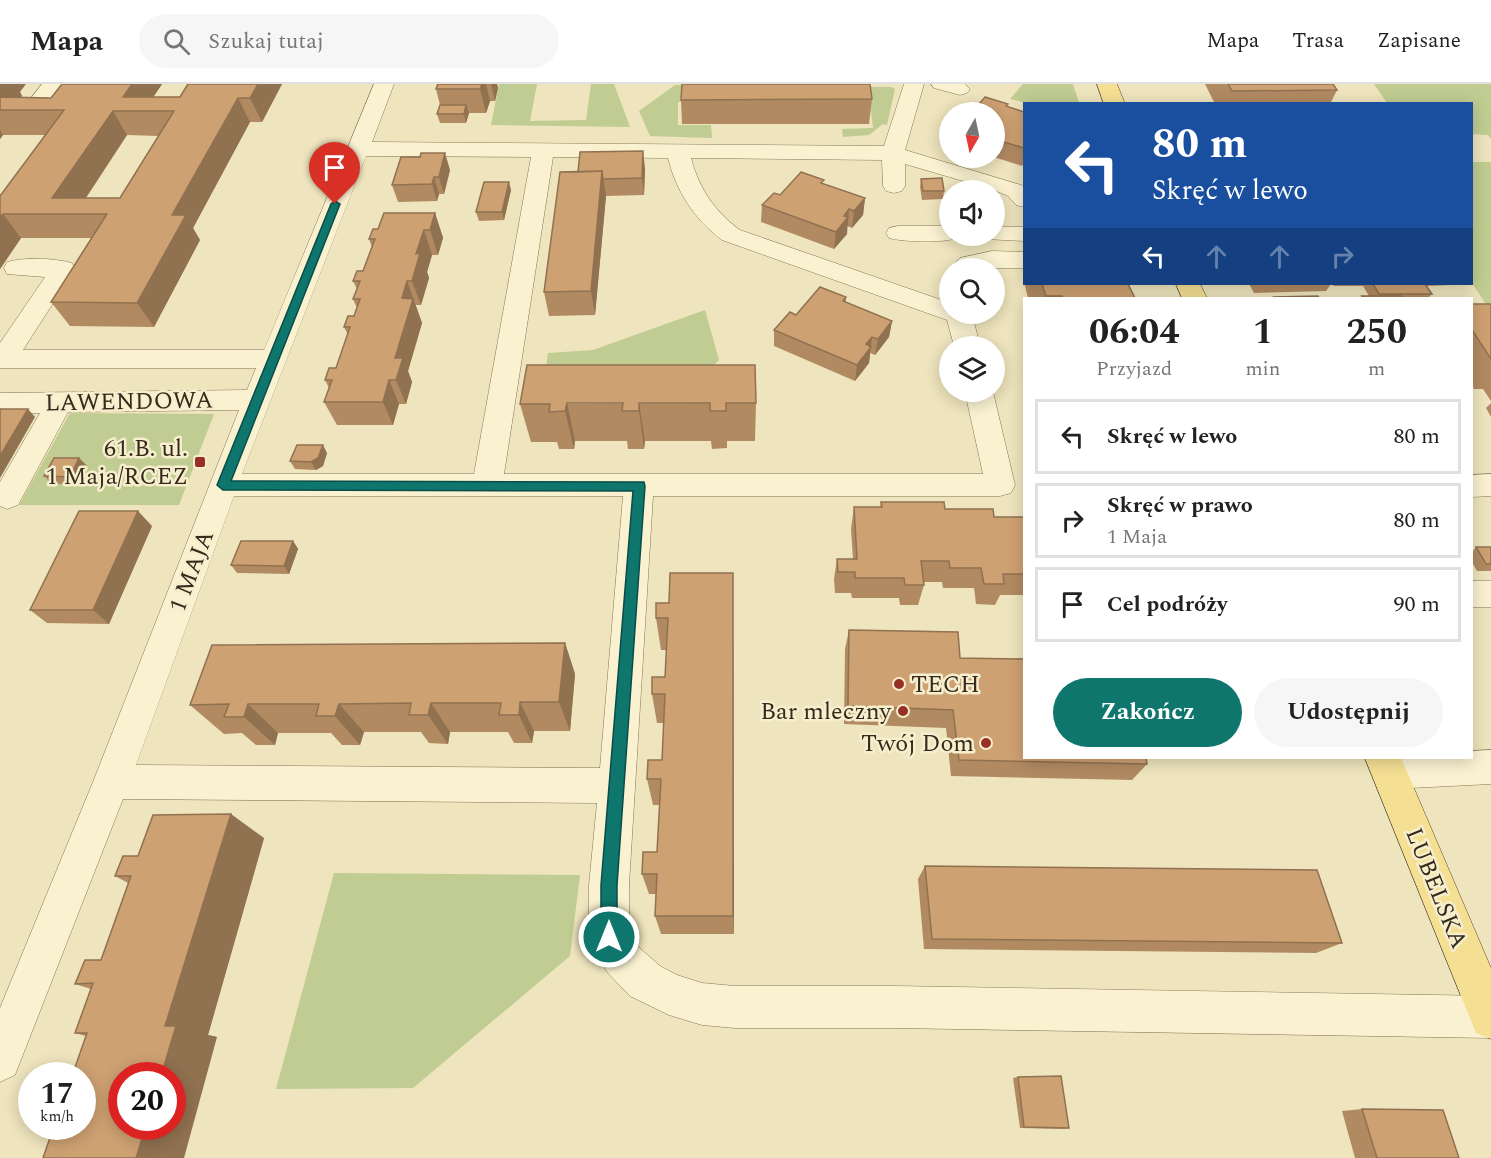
<!DOCTYPE html>
<html lang="pl">
<meta charset="utf-8">
<style>
:root{--surface:#fff;--page:#f6f6f6;--text:#222;--muted:#767676;--line:#e0e0e0;--accent:#0f766e}
body{margin:0;font-family:Spectral,serif;background:var(--page);color:var(--text);height:100vh;display:flex;flex-direction:column;font-size:22px;white-space:nowrap}
*{box-sizing:border-box;margin:0}
p{font-size:20px;color:var(--muted)}
.icon{flex:none;width:33px;height:33px;fill:none;stroke:currentColor;stroke-width:2;stroke-linecap:round;stroke-linejoin:round}
.map{position:relative;flex:1;overflow:hidden}
.drawer{position:absolute;left:1023px;top:213px;width:450px;height:462px;display:flex;flex-direction:column;background:var(--surface);border-radius:0px;box-shadow:0 3px 15px #0003}
.drawer>*{flex:none}
.top-card{position:absolute;left:1023px;top:18px;width:450px;height:183px;border-radius:0px;box-shadow:0 3px 15px #0003;background:#1a4fa0;color:#fff;overflow:hidden}
.needle{width:39px;rotate:189deg}
.controls{position:absolute;left:939px;top:18px;display:grid;gap:12px}
.controls a{display:grid;place-items:center;width:66px;height:66px;border-radius:50%;background:var(--surface);box-shadow:0 3px 15px #0003;font-size:30px}
.speed{position:absolute;left:18px;top:978px;display:flex;gap:12px;font-size:30px;font-weight:700;text-align:center}
.speed>*{display:grid;place-content:center;width:78px;height:78px;border-radius:50%;background:var(--surface);box-shadow:0 3px 15px #0003;line-height:1}
.speed small{font-size:15px;font-weight:400}
.speed .limit{border:9px solid #d22;background:#fff;color:#111}
.pin{position:absolute;display:grid;place-items:center;width:51px;height:51px;color:#fff;margin:-62px -26px;border-radius:50% 50% 50% 0;rotate:-45deg;box-shadow:0 0 6px #0007}
.pin .icon{rotate:45deg}
.me{position:absolute;width:66px;margin:-33px;rotate:0deg;stroke-linejoin:round;filter:drop-shadow(0 0 4px #0008)}
.turn{display:flex;align-items:center;gap:21px;height:126px;padding:0 30px;font-size:27px}
.turn .icon{width:78px;height:78px;stroke-width:2.5}
.turn b{display:block;font-size:42px;line-height:51px}
.lanes{display:flex;align-items:center;height:57px;padding:0 30px;background:#0003;justify-content:center;gap:30px;direction:ltr}
.lanes .off{opacity:.35}
.eta{display:flex;justify-content:space-evenly;align-items:center;height:102px;text-align:center}
.eta b{font-size:36px;font-weight:700;line-height:42px}
.primary-button{display:flex;gap:12px;margin-top:auto;padding:12px 30px}
.primary-button a{flex:1;height:69px;border-radius:36px;background:var(--accent);color:#fff;font-size:24px;font-weight:700;line-height:69px;text-align:center}
.primary-button a+a{background:var(--page);color:var(--text)}
ul{padding:0;list-style:none}
li{display:flex;align-items:center;gap:18px;height:75px;margin:0 12px 9px;padding:0 18px;border:3px solid var(--line);border-radius:0px}
li div{flex:1}
li b{display:block;font-size:22px}
li em{font-style:normal}
header{display:flex;align-items:center;gap:36px;box-sizing:border-box;height:84px;padding:0 30px;background:var(--surface);border-bottom:2px solid var(--line)}
header strong{font-size:28px}
nav{display:flex;gap:33px;margin-inline-start:auto;font-size:21px}
.search{width:420px;height:54px;background:var(--page);display:flex;align-items:center;gap:15px;box-sizing:border-box;padding:0 21px;border-radius:33px;color:var(--muted);font-size:22px}
.map>svg:first-child{display:block}
.green{fill:#c0cc91}
.lines{fill:none;stroke-linecap:round;stroke-linejoin:round}
.minor-casing{stroke:#877456;stroke-width:1}
.major-casing{stroke:#54422b;stroke-width:1}
.minor{fill:#f9f1d0;fill-rule:evenodd}
.major{fill:#f4df93;fill-rule:evenodd}
.wall{fill:#b18a62;fill-rule:evenodd}
.shaded-wall{fill:#907150}
.building{fill:#cea172;stroke:#907150;stroke-width:1.5;fill-rule:evenodd}
.route{fill:#0f766e;stroke:#0a4d48;stroke-width:1.5}
.poi-dot{fill:#972f25;stroke:#f6eecd;stroke-width:2}
.labels{text-anchor:middle;stroke-width:5;stroke-linejoin:round;paint-order:stroke}
.street-label{font-size:24px;fill:#352a1b;stroke:#f6eecd}
.poi-label{font-size:24px;fill:#352a1b;stroke:#f6eecd;text-anchor:end}
</style>
<header>
<strong>Mapa</strong>
<div class="search"><svg class="icon" aria-label="search" viewBox="0 0 24 24"><circle cx="10" cy="10" r="6"/><path d="M15 15l6 6"/></svg>Szukaj tutaj</div>
<nav><a>Mapa</a><a>Trasa</a><a>Zapisane</a></nav>
</header>
<div class="map">
<svg width="1491" height="1074" viewBox="0 0 1491 1074">
<rect width="100%" height="100%" fill="#eee4bd"/>
<path class="green" d="M499,0H537L530,37L586,36L591,0H614L630,43L491,41Z
M1023,0H1073L1079,19H1026L1010,15Z
M1374,0H1491V55L1488,51L1472,50V20L1387,19Z
M675,1L891,3L895,5L887,41L883,40L869,51L843,53L842,45L873,44L870,18H678V41H711L712,54L650,52L639,27Z
M1472,78H1491V228L1472,199Z
M705,226L719,276L715,280L702,285L545,290L548,269L593,266Z
M70,329L214,330L179,421H19Z
M334,789L580,791L570,872L413,1004L276,1005Z"/>
<g class="lines">
<defs>
<path id="minor" d="M42,0H63L37,36L29,37L21,36L18,31Z
M374,0H394L372,58L884,62L904,0H924L905,66L1024,102V123L1016,121L1008,112L994,106L905,80V102L902,107L894,109L886,107L883,102L882,76L691,74C699,104 714,127 740,146L950,219V230H972L980,262H954L947,236L722,156C695,136 676,107 668,74L553,73L504,390H983L965,308H993L1015,401L1011,409L1000,412H653L629,801V849L635,860L660,882L677,891L702,899L735,902H894L1491,912V954L894,944H735L702,941L669,931L630,912L607,888L595,867L589,853V801L597,719L123,715L15,991L0,998V924L93,698L239,326L68,328L18,421L7,425L0,422V398L40,329H0V309L247,306L256,284H0V259L45,193L7,190L4,184L7,178C26,173 53,174 72,179L75,185L23,266H264ZM366,72L531,73L474,390H242ZM234,412H623L600,684L136,681Z
M931,0H965L970,5L967,9L960,11L934,4Z
M898,142H950V152H960C951,160 903,158 889,154L886,149L889,144Z
M994,143H1024V157L985,155L983,152H994Z
M992,167L1024,168V184H950L960,174Z
M1491,390V412L1472,413V391Z
M1472,497H1491V523H1472Z
M1491,666V700L1390,705L1377,700L1372,688L1377,676L1383,674H1472V667Z"/>
<path id="major" d="M1097,0H1117L1125,20H1104Z
M1176,200H1200L1207,214H1182Z
M1365,674H1401L1491,884V955L1476,949Z"/>
</defs>
<use href="#minor" class="minor-casing"/>
<use href="#major" class="major-casing"/>
<use href="#minor" class="minor"/>
<use href="#major" class="major"/>
</g>
<path class="wall" d="M0,0L20,8L22,12L21,13L51,14L62,0H162L153,13H180L188,0H282L262,38H250L193,144L200,156L154,243L70,242L51,218L91,154H21L0,185V112L46,51H3L0,55ZM127,51L159,52L120,114H86Z
M437,0H497L498,4L495,17H490L486,29H469L466,39H440L437,30L440,21L436,5Z
M1205,0H1333L1337,6L1330,20H1215Z
M872,15L869,40H682L681,16Z
M1007,23L1024,28V79L1022,82L994,73V28Z
M645,84L644,111L606,112L595,231L549,232L544,208L578,88Z
M450,86L444,110H439L437,117L398,118L392,101Z
M921,95L944,107L943,115L922,116L920,103Z
M824,100L865,114L863,131L852,144L847,142V150L834,165L761,138L762,121L780,111Z
M511,106L504,136L479,137L476,128Z
M435,129L443,154L438,171H432L427,188L429,194L421,221H416V222L422,239L408,287L412,298L406,320H399L393,341H337L324,318L329,304L325,296L336,284L348,251L344,243L354,232L357,224L353,215L357,205L353,197L363,187L372,163L369,155Z
M1025,200H1128L1135,214H1028L1025,202Z
M1249,200H1331L1326,207L1254,209Z
M1332,200H1453L1451,201L1426,202L1432,210L1428,214H1359L1362,212H1369L1363,202H1334Z
M846,213V219L892,237L889,253L875,271L870,269L869,279L855,297L774,262V246L796,231Z
M1472,220H1491V317L1483,305H1474L1472,301Z
M756,319L755,357H727V364L712,365L711,357H645L644,365H628L627,357H575L574,365H559L557,358H531L520,320Z
M1491,319V333L1486,324Z
M327,369L323,382L316,386L295,385L290,377Z
M79,374L87,382L77,400H52L44,392Z
M881,418L945,425L994,433H1024V511H1000L995,521L976,520L974,504H943L942,498H923L924,501L918,521H900L899,514H852L851,509H835L834,495L837,475H853L851,445L854,423H880Z
M152,442L109,540L47,539L30,526Z
M293,457L298,465L289,490L237,489L231,481Z
M1476,463H1491V487H1477L1472,478V468Z
M733,522L734,850H661L655,832L656,810H649L642,790L657,768L660,721H653L647,695L662,676L664,639H657L652,610L665,593L667,566H661L656,534Z
M849,546L960,574L1024,674L1147,680L1132,696L951,692L946,644L844,640L845,565Z
M565,559L575,590L570,647H534L532,659H514L508,648H450L448,660L429,659L421,648H364L360,661H342L331,649H278L275,661H256L242,649L224,650L190,621Z
M264,754L208,951L217,953L86,952L75,949L91,905L75,900L101,876L128,799L115,792L138,772Z
M925,782L1342,859L1316,869L924,865L918,795Z
M1018,993L1069,1044L1064,1045L1020,1044L1013,994Z
M1362,1025L1459,1074H1355L1342,1027Z"/>
<path class="shaded-wall" d="M0,0H26L20,8L22,12L14,21L0,18Z
M132,0H162L144,27L123,13Z
M258,0H282L262,38L250,14Z
M482,0H486L490,17L486,29L480,5Z
M491,0H497L498,4L495,17Z
M238,14L250,38L193,144L200,156L154,243L137,219L172,131Z
M466,21L469,29L466,39L464,30Z
M113,27L127,51L75,130L52,114Z
M0,46L3,51L0,55Z
M643,67L645,84L644,111L642,94Z
M445,69L450,86L444,110L439,93Z
M602,87L606,112L595,231L591,207Z
M434,93L439,110L437,117L432,100Z
M509,98L511,106L504,136L502,128Z
M865,114L863,131L852,144L854,127Z
M849,125L847,150L834,165L836,148L844,132Z
M435,129L443,154L438,171L430,146Z
M3,130L21,154L0,185V133Z
M424,146L432,171L427,188L429,194L421,221L412,197L416,170Z
M407,197L422,239L408,287L412,298L406,320L396,296L395,274L402,214Z
M892,237L889,253L875,271L878,255Z
M872,253L869,279L855,297L857,281L866,260Z
M389,296L399,320L393,341L383,318Z
M567,319L575,357L574,365L565,327Z
M639,319L645,357L644,365L639,327Z
M28,325L35,333L0,394V372Z
M323,361L327,369L323,382L316,386L311,378Z
M79,374L87,382L77,400L70,393Z
M138,427L152,442L109,540L93,526Z
M293,457L298,465L289,490L284,482Z
M733,489V522L734,850L733,832Z
M565,559L575,590L570,647L559,618Z
M520,618L534,647L532,659L519,631Z
M431,619L450,648L448,660L428,631Z
M248,620L278,649L275,661L244,633Z
M339,620L364,648L360,661L335,632Z
M231,730L264,754L208,951L217,953L184,1074H136L146,1042H172V992H161L165,942Z"/>
<path class="building" d="M62,0H132L123,13H180L188,0H258L250,14H238L172,131H186L137,219L51,218L107,130H3L0,133V112L64,26H0V13L51,14ZM113,27H174L120,114H52Z
M438,0H482L480,5H436Z
M682,0H870L872,15L681,16Z
M1228,0H1333L1337,6L1232,7Z
M985,13L1008,20L1006,22L1024,28V64L994,55V28H972Z
M440,21H466L464,30H437Z
M643,67L642,94L603,95L602,87L578,88L580,68Z
M421,69H445L439,93H434L432,100L392,101L401,73H420Z
M602,87L591,207L544,208L560,88Z
M801,88L824,96L821,99L865,114L854,127L849,125L844,132L848,133L836,148L762,121L774,109L780,111Z
M942,94L944,107H923L921,95Z
M484,98H509L502,128H476Z
M384,129H435L430,146H424L416,170L420,169L412,197H407L402,214L413,215L395,274H403L396,296H389L383,318H324L332,296H325L329,284H336L350,243H344L348,232H354L360,215H353L360,197H353L357,187H363L375,155H369L373,145H378Z
M1042,200H1128L1135,214H1063L1062,212H1046Z
M1373,200H1425L1432,210H1379Z
M820,203L846,213L843,217L892,237L878,255L872,253L866,260L871,263L857,281L774,246L790,228L796,231Z
M1318,212L1319,214H1275L1274,213Z
M1362,212H1401L1403,214H1364Z
M1472,220H1491V275L1472,246Z
M527,281H755L756,319H726V327H710V319H639V327H622L623,319H567L565,327L549,328L550,320H520Z
M0,325H28L0,372Z
M297,361H323L318,374L311,378L290,377Z
M54,374H79L70,393L44,392Z
M881,418H944L945,425H993L994,433H1024V490H1003L1004,500H984L981,484H950L949,477H921L924,501H905L904,494H855V488H838L837,475H857L854,423H882Z
M79,427H138L93,526H30Z
M241,457H293L284,482L231,481Z
M1476,463H1491V480H1486Z
M670,489H733V832H655L657,790H642L643,768H657L661,695H647L648,676H662L665,610H652V593H665L668,534H656V519H669Z
M849,546L958,548L960,574L1024,575V674H1146L1147,680L959,676L953,626L848,622Z
M565,559L559,618H520L519,631H499L501,619H431L428,631H409L411,619L339,620L335,632H316L319,620H248L244,633H224L229,620L190,621L212,561Z
M231,730L165,942H176L161,992H122V1042H146L136,1074H43L54,1042H82V992H72L87,949H75L93,899L75,900L85,876H101L131,792H115L123,772H138L153,731Z
M925,782L1317,786L1342,859L932,855Z
M1061,992L1069,1044L1024,1043L1018,993Z
M1362,1025L1443,1026L1459,1074H1377Z"/>
<path class="route" d="M335,117L340,120L231,397L644,398L645,402L617,801V853L615,859L609,861L603,859L601,853V801L633,407L223,406L217,401L331,120Z"/>
<g class="poi-dot">
<rect x="194" y="372" width="12" height="12" rx="3"/>
<circle cx="899" cy="600" r="6"/>
<circle cx="903" cy="627" r="6"/>
<circle cx="986" cy="659" r="6"/>
</g>
<g class="labels">
<g class="street-label">
<text transform="translate(129 317) rotate(-1)" y="8">LAWENDOWA</text>
<text transform="translate(191 487) rotate(-69)" y="8">1 MAJA</text>
<text transform="translate(1437 804) rotate(68)" y="8">LUBELSKA</text>
</g>
<g class="poi-label">
<text x="188" y="372">61.B. ul.<tspan x="188" dy="28">1 Maja/RCEZ</tspan></text>
<text x="911" y="608" text-anchor="start">TECH</text>
<text x="891" y="635">Bar mleczny</text>
<text x="974" y="667">Twój Dom</text>
</g>
</g>
</svg>
<div class="controls">
<a><svg class="needle" viewBox="-14 -14 28 28"><path d="M0-13l5 13h-10z" fill="#e53935"/><path d="M0 13l5-13h-10z" fill="#767676"/></svg></a>
<a><svg class="icon" aria-label="sound" viewBox="0 0 24 24"><path d="M4 9h4l5-4v14l-5-4H4zM17 9q2 3 0 6"/></svg></a>
<a><svg class="icon" aria-label="search" viewBox="0 0 24 24"><circle cx="10" cy="10" r="6"/><path d="M15 15l6 6"/></svg></a>
<a><svg class="icon" aria-label="layers" viewBox="0 0 24 24"><path d="M12 4l9 5-9 5-9-5zM3 14l9 5 9-5"/></svg></a>
</div>
<div class="speed"><div>17<small>km/h</small></div><div class="limit">20</div></div>
<div class="pin" style="left:335px;top:120px;background:#d93025"><svg class="icon" aria-label="arrive" viewBox="0 0 24 24"><path d="M6 21V4h12l-3 4 3 4H6"/></svg></div>
<svg class="me" style="left:609px;top:853px" viewBox="-20 -20 40 40"><circle r="17" fill="#0f766e" stroke="#fff" stroke-width="3"/><path d="M0-11L8 9 0 5-8 9z" fill="#fff"/></svg>
<div class="top-card">
<div class="turn"><svg class="icon" aria-label="left" viewBox="0 0 24 24"><path d="M17 20v-9H6M10 6l-5 5 5 5"/></svg><div><b>80 m</b>Skręć w lewo</div></div>
<div class="lanes"><svg class="icon" aria-label="left" viewBox="0 0 24 24"><path d="M17 20v-9H6M10 6l-5 5 5 5"/></svg><svg class="icon off" aria-label="ahead" viewBox="0 0 24 24"><path d="M12 20V5M6 11l6-6 6 6"/></svg><svg class="icon off" aria-label="ahead" viewBox="0 0 24 24"><path d="M12 20V5M6 11l6-6 6 6"/></svg><svg class="icon off" aria-label="right" viewBox="0 0 24 24"><path d="M7 20v-9h11M14 6l5 5-5 5"/></svg></div>
</div>
<section class="drawer">
<div class="eta">
<div><b>06:04</b><p>Przyjazd</p></div>
<div><b>1</b><p>min</p></div>
<div><b>250</b><p>m</p></div>
</div>
<ul>
<li><svg class="icon" aria-label="left" viewBox="0 0 24 24"><path d="M17 20v-9H6M10 6l-5 5 5 5"/></svg><div><b>Skręć w lewo</b></div><em>80 m</em></li>
<li><svg class="icon" aria-label="right" viewBox="0 0 24 24"><path d="M7 20v-9h11M14 6l5 5-5 5"/></svg><div><b>Skręć w prawo</b><p>1 Maja</p></div><em>80 m</em></li>
<li><svg class="icon" aria-label="arrive" viewBox="0 0 24 24"><path d="M6 21V4h12l-3 4 3 4H6"/></svg><div><b>Cel podróży</b></div><em>90 m</em></li>
</ul>
<div class="primary-button"><a>Zakończ</a><a>Udostępnij</a></div>
</section>
</div>
